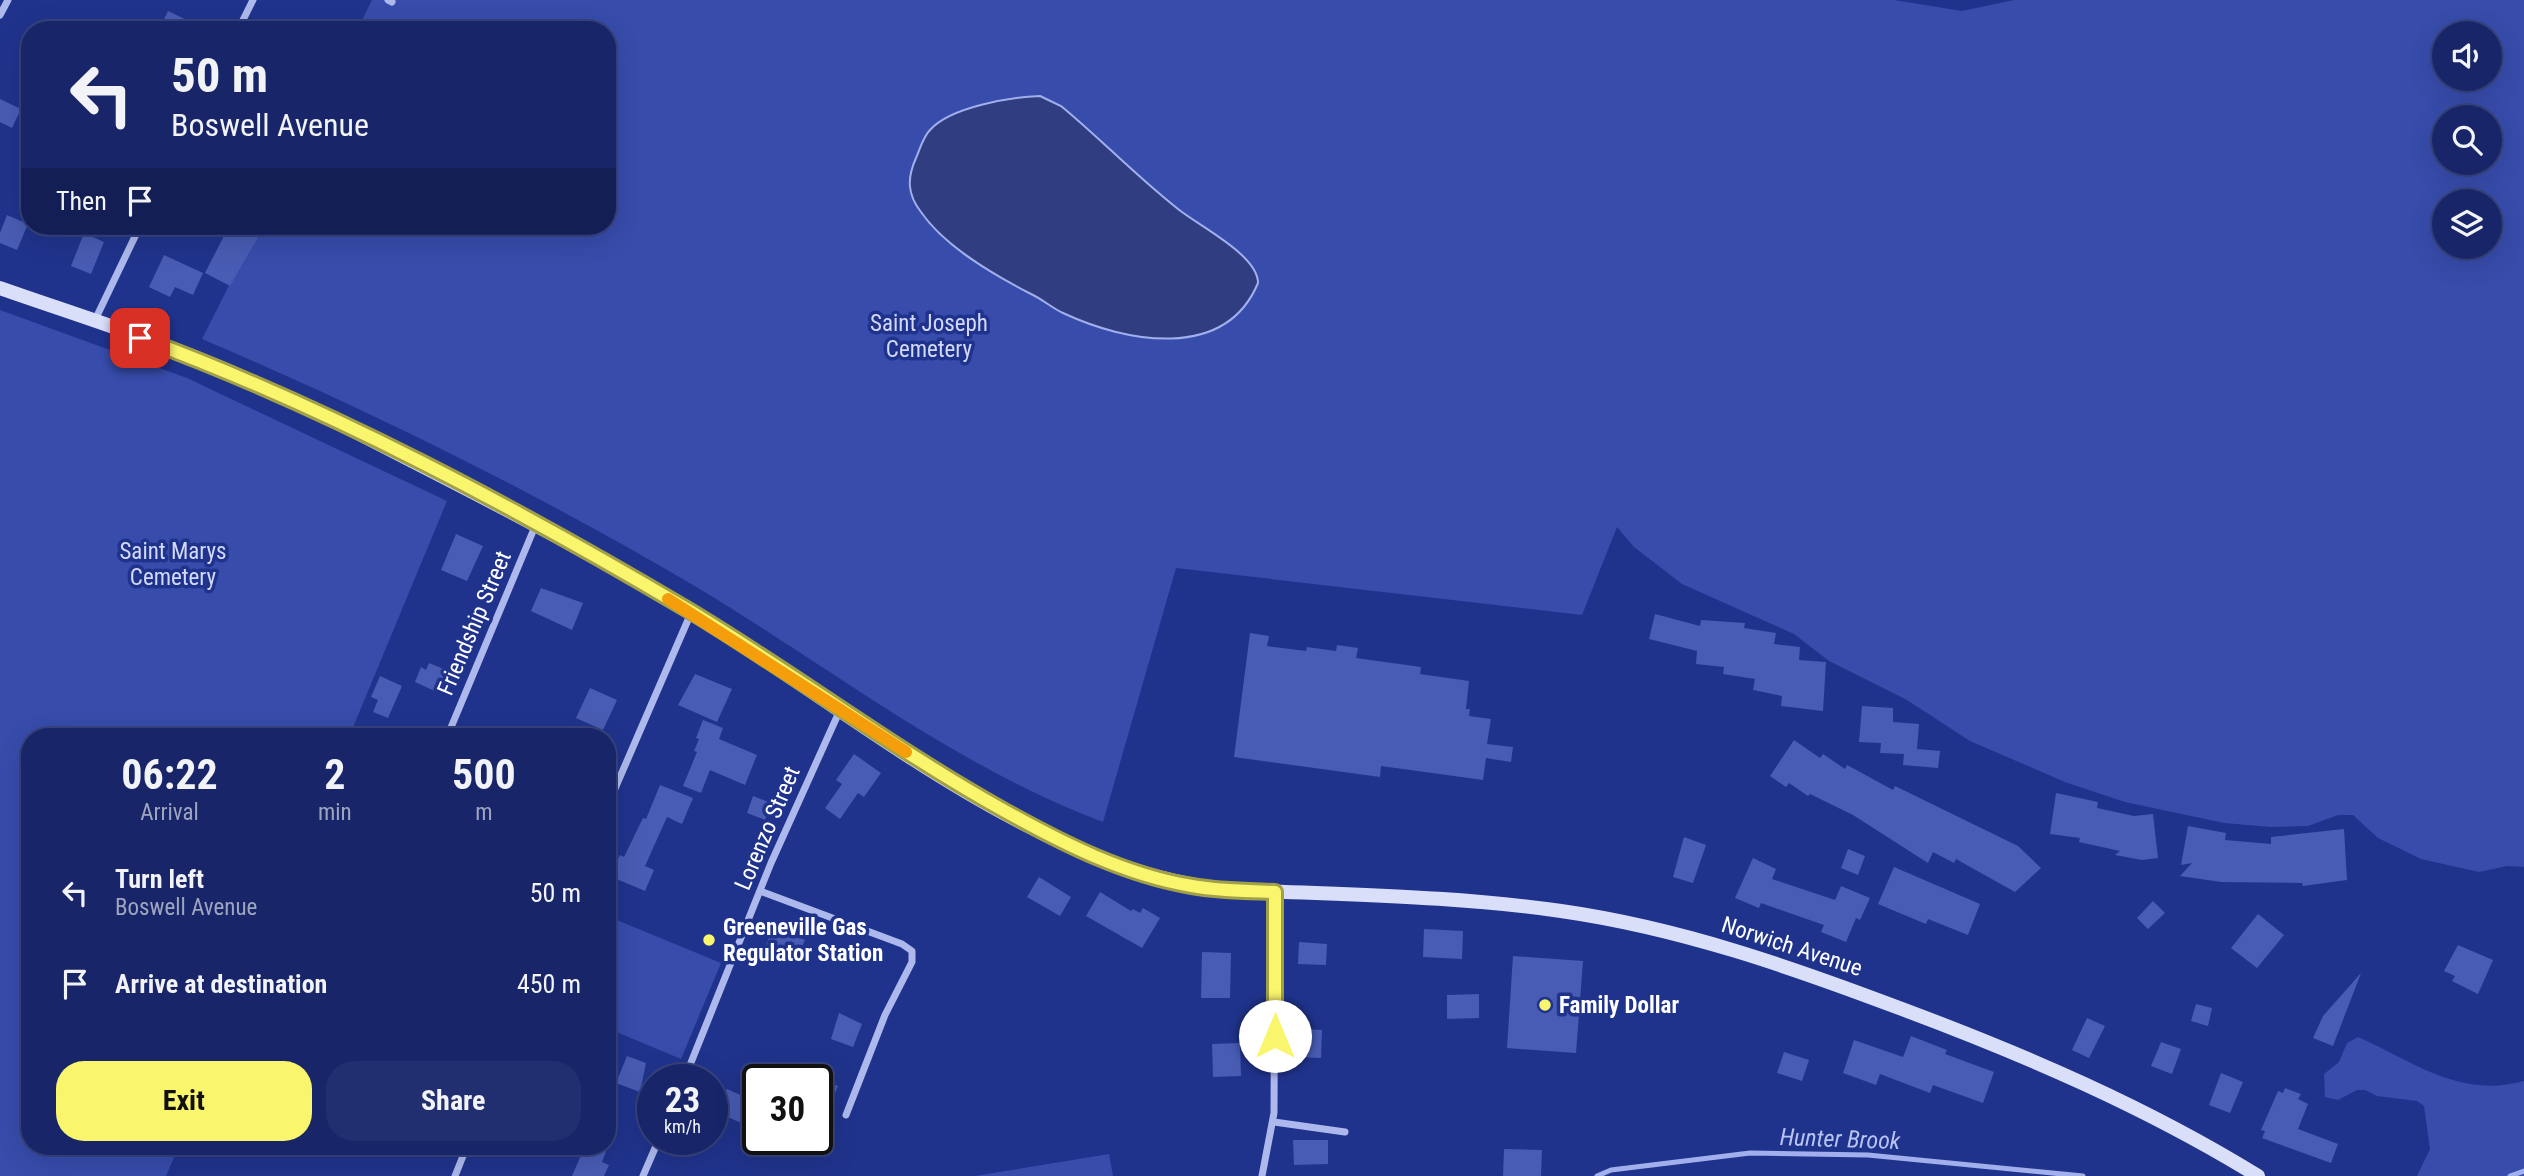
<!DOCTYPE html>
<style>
:root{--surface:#182669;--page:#212e6f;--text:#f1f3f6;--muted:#9fa5c0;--line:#36437d;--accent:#f9f66d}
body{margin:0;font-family:"Roboto Condensed",sans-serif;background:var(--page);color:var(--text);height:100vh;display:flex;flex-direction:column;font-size:26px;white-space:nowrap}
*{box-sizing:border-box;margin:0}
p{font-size:23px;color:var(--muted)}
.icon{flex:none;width:38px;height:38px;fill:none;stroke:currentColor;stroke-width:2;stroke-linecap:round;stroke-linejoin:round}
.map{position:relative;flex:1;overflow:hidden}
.drawer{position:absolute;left:21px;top:728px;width:595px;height:427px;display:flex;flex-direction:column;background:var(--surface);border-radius:28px;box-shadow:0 7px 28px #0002,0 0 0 2px var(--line)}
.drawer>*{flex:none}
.guide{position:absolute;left:21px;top:21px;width:595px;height:214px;border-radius:28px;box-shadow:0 7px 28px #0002,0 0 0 2px var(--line);background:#182669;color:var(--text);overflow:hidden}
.fabs{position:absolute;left:2432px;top:21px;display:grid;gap:14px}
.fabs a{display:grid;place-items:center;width:70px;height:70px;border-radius:50%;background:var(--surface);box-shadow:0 7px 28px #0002,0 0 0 2px var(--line);font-size:35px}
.speed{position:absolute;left:637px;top:1064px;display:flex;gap:14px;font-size:35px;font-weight:700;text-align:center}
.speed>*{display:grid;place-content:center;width:91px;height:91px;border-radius:50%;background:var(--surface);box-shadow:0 7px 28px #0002,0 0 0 2px var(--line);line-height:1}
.speed small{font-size:18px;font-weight:400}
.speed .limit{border:4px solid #111;border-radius:10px;background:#fff;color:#111}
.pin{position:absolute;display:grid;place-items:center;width:60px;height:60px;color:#fff;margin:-30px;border-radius:14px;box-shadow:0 4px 10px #0006}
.me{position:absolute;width:77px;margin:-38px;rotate:0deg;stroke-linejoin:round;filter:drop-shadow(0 0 5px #0008)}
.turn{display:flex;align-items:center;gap:24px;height:147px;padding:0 35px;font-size:32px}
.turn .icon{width:91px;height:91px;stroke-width:2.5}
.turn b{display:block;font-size:49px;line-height:60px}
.then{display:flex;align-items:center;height:66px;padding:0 35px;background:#0003;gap:14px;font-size:26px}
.eta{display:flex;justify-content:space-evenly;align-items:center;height:119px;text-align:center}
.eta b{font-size:42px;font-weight:700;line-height:49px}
.button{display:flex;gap:14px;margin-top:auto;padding:14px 35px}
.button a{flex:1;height:80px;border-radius:28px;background:var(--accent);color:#111;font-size:28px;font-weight:700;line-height:80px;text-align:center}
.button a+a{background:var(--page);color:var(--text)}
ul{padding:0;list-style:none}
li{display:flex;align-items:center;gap:21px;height:91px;padding:0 35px}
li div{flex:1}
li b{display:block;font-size:26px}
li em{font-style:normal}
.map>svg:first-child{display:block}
.green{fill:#374cab;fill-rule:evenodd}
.water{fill:#303e81;stroke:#a1b0ed;stroke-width:2}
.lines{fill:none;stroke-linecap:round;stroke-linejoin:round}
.stream{stroke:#a1b0ed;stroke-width:5}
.building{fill:#485cb3}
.minor{stroke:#adb9ec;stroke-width:7}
.secondary{stroke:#d9def9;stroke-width:14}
.route-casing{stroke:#a2a047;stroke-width:18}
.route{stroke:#f9f66d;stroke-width:12}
.slow{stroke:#f59e0b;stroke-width:12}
.poi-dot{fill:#f9f66d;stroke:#20338c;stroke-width:2.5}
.labels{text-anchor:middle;stroke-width:7;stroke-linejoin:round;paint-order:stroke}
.park-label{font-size:23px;fill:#d2d9f9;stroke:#20338c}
.street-label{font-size:23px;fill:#fff;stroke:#20338c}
.poi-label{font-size:23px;font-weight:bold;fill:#fff;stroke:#20338c;text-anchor:start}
.water-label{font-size:24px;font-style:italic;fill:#b9c4f3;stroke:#20338c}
</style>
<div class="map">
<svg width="2524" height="1176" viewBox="0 0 2524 1176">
<rect width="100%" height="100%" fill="#20338c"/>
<path class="green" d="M372,0H1894L1962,11L2014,0H2524V867L2507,866L2479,872L2421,859L2378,838L2353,815H2338L2308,826L2271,827L2224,823L2125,802L2065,782L1970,741L1907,700L1829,661L1794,634L1682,584L1634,547L1617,527L1582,615L1176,568L1103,822C954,766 829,666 693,585C535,492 371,411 202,339L259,226H607V30H357ZM2445,33H2490V79H2445ZM2445,117H2490V163H2445ZM2445,201H2490V247H2445Z
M0,310L187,378L447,501L349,737H30V1146H179L166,1176H0Z
M607,916L721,963L681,1059L607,1028Z
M2358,1037C2413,1061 2459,1099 2524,1081V1176H2417L2430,1149L2424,1106L2417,1101L2377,1096L2365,1090H2357L2338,1100L2325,1097L2324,1074L2339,1062L2347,1043Z
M1109,1154L1113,1176H975Z"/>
<path class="water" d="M1040,96L1061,106C1101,139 1137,177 1178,209C1199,226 1258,255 1258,283C1225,362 1125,342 1063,313C1052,308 1042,299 1031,294C994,275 945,247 921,212C907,194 907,178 916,158C920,149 923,137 930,130C950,107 1011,97 1040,96Z"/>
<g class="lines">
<path class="stream" d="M1597,1176L1611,1170L1750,1153L1868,1155L2083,1176
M2510,1176L2524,1171"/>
</g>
<path class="building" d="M168,11L208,30H159Z
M0,99L21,109L12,128L0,122Z
M7,215L28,224L17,250L0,243V233Z
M229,226H250L261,232L230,286L205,273Z
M84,233L104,242L91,274L71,266Z
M164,255L203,273L193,295L175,287L170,297L149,287Z
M456,534L483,546L467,581L441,570Z
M541,588L583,603L572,630L531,611Z
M1655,614L1700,626L1701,620L1745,623L1744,628L1776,633L1774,644L1800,647L1799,660L1826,662L1823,711L1781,706L1782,696L1753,690L1755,679L1723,674L1724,667L1696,664L1697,651L1649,639Z
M1250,633L1269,636L1267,646L1306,651L1307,647L1336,651L1337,645L1358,648L1356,658L1421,667L1420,674L1469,681L1466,709H1470L1469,716L1491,719L1487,744L1513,747L1511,762L1486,758L1483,780L1381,766L1380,777L1234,757Z
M429,663L451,672L441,694L415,682L421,667L426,670Z
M695,674L732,689L717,722L678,705Z
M380,676L402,686L388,718L373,712L378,700L371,697Z
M590,688L617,700L603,730L576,718Z
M1862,706L1893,708V722L1919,724L1917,749L1940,751L1938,768L1903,765L1904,754L1880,753L1881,743L1859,742Z
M703,720L723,728L719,739L757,755L745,785L710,770L701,793L683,786L697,752L694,751L699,739L696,738Z
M1794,740L1820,758L1823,754L1845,769L1847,765L1893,790L1895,786L2018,846L2041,868L2015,892L1956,859L1954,863L1933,852L1928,863L1853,815L1810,794L1808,796L1789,783L1786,787L1770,776Z
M854,754L881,773L864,797L858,793L840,819L825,808L842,784L836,780Z
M660,785L693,798L682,824L667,817L645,866L654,870L645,891L607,875V869L612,858L617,861L620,855L624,857L643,818L646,819Z
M2056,793L2098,802L2097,808L2134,816L2153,814L2158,858L2142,860L2115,855L2120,851L2079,842L2080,838L2050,834Z
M753,796L771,803L765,820L747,813Z
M2188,826L2226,833L2225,840L2271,844V837L2344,829L2347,880L2303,886L2302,883L2221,882L2180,876L2192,863L2181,865Z
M1684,837L1706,845L1693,883L1673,877Z
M1848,849L1865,856L1858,875L1841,868Z
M1753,858L1776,869L1772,879L1835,900L1841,886L1870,898L1860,920L1856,918L1846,942L1821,932L1824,925L1761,903L1759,908L1735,898Z
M1894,867L1980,904L1968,935L1928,919L1926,924L1878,904Z
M1039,877L1071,897L1060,916L1027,897Z
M1100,892L1131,911L1133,909L1140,913L1143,908L1160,918L1142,948L1086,916Z
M2153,901L2165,913L2148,929L2137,918Z
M2258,914L2284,935L2257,968L2231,948Z
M774,927L805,940L795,962L764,949Z
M1424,929L1463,931L1462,959L1423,957Z
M1299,942L1327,944L1326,965L1298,964Z
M2458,945L2493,960L2478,994L2452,981L2455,976L2444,971Z
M1202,952L1231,953L1230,998H1201Z
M1513,956L1583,961L1576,1053L1507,1048Z
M2361,973L2333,1046L2313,1038L2323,1016Z
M1479,994V1018L1447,1019V995Z
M2196,1004L2212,1008L2208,1026L2191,1021Z
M839,1013L862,1024L853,1047L831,1039Z
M2087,1018L2105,1026L2089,1058L2072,1050Z
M1300,1029L1322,1030L1321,1058L1299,1057Z
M1911,1036L1947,1050L1945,1054L1994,1072L1983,1103L1933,1085L1930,1093L1880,1074L1876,1085L1843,1073L1854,1040L1903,1057Z
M2161,1042L2181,1049L2172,1074L2151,1066Z
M1240,1043L1241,1076L1213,1077L1212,1044Z
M1784,1052L1809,1060L1802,1081L1777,1073Z
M627,1056L646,1063L640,1092L616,1083Z
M2221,1073L2243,1082L2230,1113L2209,1105Z
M817,1078L838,1086L818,1135H817Z
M2285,1088L2301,1094L2298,1099L2308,1104L2298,1129L2338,1144L2331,1163L2262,1138L2265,1131L2261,1130L2278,1091L2283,1093Z
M727,1089L756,1102L746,1125L716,1112Z
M1293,1140H1328V1164L1294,1165Z
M585,1146H608L602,1162L609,1165L604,1176H572Z
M1504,1149L1542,1150L1541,1176H1503Z"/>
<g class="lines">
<path class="minor" d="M388,0L392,2
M0,15L8,0
M238,30L253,0
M95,320L140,226
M447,737L536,524
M607,807L691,613
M760,891L902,944L912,951V962L885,1015L846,1115
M684,1080L771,863L840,710
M1274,1122L1345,1132
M455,1176L467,1146
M643,1176L659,1139
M1262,1176L1274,1113L1275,892"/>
<path class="secondary" d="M0,288C77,315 158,340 233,373C298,401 361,435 424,467C514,513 604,560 690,612C851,709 1032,869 1223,889C1335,895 1449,895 1561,911C1680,928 1791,967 1902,1009C2025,1055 2146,1107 2258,1176"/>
</g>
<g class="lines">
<defs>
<path id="route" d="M140,338C328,407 518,509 690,611C796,675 895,750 1003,810C1062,843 1125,875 1192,886C1219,891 1248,891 1275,892V1036"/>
</defs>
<use href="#route" class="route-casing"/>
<use href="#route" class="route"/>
<path class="slow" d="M668,599L906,752"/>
</g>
<g class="poi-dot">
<circle cx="709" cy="940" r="7"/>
<circle cx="1545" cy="1005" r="7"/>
</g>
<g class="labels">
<g class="park-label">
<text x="929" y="331">Saint Joseph<tspan x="929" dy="26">Cemetery</tspan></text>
<text x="173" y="559">Saint Marys<tspan x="173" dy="26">Cemetery</tspan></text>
</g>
<g class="street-label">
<text transform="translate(474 623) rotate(-67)" y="8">Friendship Street</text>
<text transform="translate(767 828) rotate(-67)" y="8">Lorenzo Street</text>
<text transform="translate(1792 946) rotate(18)" y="8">Norwich Avenue</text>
</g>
<g class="poi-label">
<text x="723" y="935">Greeneville Gas<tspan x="723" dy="26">Regulator Station</tspan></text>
<text x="1559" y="1013">Family Dollar</text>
</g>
<g class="water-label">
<text transform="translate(1840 1139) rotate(2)" y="8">Hunter Brook</text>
</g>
</g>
</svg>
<div class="fabs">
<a><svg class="icon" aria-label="sound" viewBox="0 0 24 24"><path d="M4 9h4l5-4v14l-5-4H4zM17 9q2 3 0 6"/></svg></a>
<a><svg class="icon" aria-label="search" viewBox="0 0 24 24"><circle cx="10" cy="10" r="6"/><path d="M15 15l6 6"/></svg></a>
<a><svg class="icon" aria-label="layers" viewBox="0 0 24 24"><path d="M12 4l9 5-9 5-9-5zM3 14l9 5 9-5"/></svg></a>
</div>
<div class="speed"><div>23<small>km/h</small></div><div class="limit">30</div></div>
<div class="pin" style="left:140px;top:338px;background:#d93025"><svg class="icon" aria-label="arrive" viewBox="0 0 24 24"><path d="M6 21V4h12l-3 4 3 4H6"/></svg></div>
<svg class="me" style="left:1275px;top:1036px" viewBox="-20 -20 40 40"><circle r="19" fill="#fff"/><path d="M0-13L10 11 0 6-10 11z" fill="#f9f66d"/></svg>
<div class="guide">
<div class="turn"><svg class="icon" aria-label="left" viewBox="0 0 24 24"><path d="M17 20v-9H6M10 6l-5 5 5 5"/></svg><div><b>50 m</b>Boswell Avenue</div></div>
<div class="then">Then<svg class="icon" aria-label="arrive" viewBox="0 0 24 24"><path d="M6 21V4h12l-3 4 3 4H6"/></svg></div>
</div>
<section class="drawer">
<div class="eta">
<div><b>06:22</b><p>Arrival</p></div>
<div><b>2</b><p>min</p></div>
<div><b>500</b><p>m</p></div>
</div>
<ul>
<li><svg class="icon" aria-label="left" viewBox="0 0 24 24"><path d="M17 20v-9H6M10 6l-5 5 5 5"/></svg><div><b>Turn left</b><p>Boswell Avenue</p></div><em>50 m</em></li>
<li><svg class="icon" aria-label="arrive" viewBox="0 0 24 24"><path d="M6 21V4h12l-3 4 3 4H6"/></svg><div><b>Arrive at destination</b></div><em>450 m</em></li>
</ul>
<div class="button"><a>Exit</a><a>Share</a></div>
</section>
</div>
